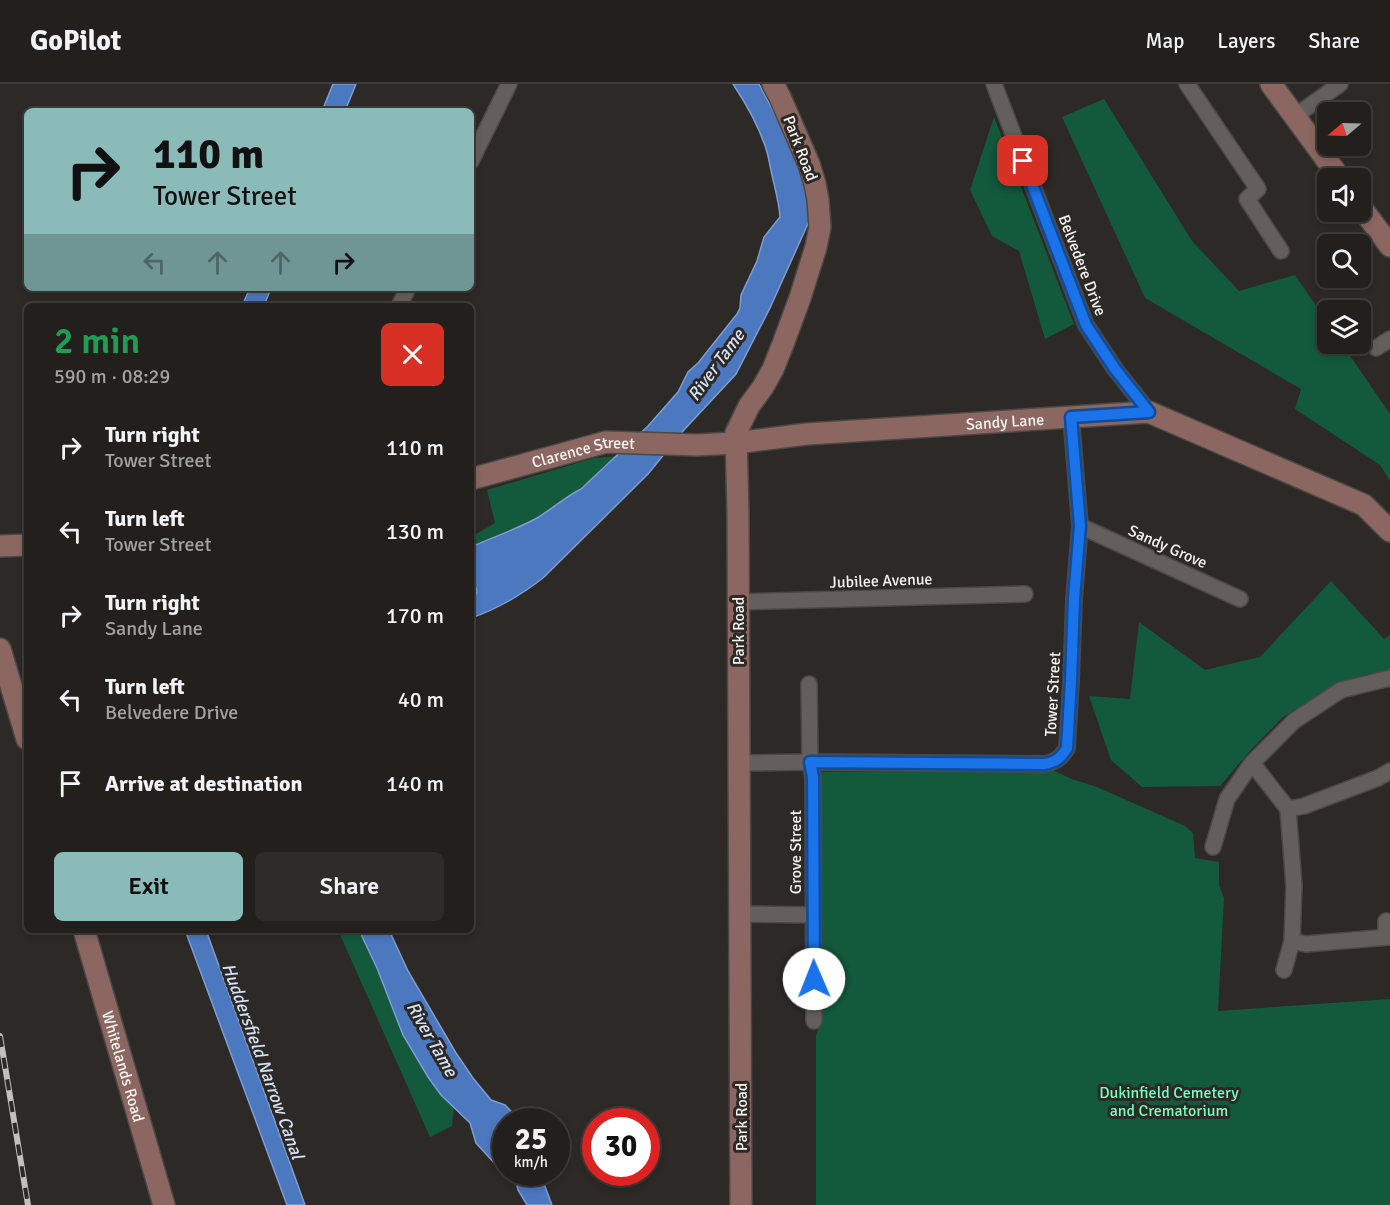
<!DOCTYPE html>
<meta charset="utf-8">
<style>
:root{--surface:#221f1c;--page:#2e2c29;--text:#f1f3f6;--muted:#a2a2a3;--line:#3f3d3b;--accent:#8bbbb9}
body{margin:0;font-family:Signika,sans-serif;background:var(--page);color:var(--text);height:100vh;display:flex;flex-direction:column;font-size:22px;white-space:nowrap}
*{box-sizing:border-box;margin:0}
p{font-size:20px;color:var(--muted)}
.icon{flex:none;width:33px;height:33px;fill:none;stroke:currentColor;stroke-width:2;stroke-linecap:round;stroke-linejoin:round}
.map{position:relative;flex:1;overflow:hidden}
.sheet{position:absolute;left:24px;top:219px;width:450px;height:630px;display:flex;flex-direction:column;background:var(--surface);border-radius:9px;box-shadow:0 3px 9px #0003,0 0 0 2px var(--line)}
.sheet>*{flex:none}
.hud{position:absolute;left:24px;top:24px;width:450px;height:183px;border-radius:9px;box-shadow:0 3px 9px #0003,0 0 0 2px var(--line);background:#8bbbb9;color:#111;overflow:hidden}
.needle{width:39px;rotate:251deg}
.tools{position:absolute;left:1317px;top:18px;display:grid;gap:12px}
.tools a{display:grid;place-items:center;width:54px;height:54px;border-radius:9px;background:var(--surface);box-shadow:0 3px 9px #0003,0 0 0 2px var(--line);font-size:30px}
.speed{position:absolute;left:492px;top:1024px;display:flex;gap:12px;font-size:30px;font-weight:700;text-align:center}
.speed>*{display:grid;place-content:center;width:78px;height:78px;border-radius:50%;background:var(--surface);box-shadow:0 3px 9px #0003,0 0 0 2px var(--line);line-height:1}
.speed small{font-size:15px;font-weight:400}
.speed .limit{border:9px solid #d22;background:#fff;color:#111}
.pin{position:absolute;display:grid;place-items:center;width:51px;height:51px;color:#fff;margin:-26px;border-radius:12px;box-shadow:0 3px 9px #0006}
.me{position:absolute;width:66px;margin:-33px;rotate:359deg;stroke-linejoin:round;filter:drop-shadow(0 0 4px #0008)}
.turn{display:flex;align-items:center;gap:21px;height:126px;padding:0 30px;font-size:27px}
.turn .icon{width:78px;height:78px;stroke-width:2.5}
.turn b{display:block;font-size:42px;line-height:51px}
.lanes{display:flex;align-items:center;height:57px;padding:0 30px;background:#0003;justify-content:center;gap:30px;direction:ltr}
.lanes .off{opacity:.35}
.round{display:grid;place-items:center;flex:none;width:63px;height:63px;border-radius:9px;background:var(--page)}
.head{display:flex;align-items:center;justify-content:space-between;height:102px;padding:0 30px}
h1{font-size:36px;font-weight:600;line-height:45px;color:#1e9e55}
.button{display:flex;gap:12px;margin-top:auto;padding:12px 30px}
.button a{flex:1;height:69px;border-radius:9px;background:var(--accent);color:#111;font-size:24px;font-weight:600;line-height:69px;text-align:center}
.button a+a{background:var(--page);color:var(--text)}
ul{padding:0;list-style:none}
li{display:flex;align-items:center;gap:18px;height:84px;padding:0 30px}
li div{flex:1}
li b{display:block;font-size:22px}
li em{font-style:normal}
header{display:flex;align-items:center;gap:36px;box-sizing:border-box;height:84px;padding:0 30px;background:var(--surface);border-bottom:2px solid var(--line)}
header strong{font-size:28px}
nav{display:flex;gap:33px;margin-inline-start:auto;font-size:21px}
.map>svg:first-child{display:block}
.green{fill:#135a3d}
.water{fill:#4c78c0;stroke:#7f9dce;stroke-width:1.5}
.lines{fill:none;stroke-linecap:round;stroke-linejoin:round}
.street-casing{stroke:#4b4845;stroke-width:18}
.secondary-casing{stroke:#4b4845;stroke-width:24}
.street{stroke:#645f5c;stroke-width:15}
.secondary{stroke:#8c6660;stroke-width:21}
.rail-casing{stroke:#c2bfbd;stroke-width:6}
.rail{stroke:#2d2926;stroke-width:4;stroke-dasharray:11;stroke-linecap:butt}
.route-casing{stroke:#114b97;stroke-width:15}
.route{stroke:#1a73e8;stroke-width:10}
.labels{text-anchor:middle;stroke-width:6;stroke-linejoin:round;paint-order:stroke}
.street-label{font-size:16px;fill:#f5f2f0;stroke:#2d2926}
.park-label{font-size:16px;fill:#75febe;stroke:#2d2926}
.water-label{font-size:18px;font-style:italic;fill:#d4e1f4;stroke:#2d2926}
</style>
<header>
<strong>GoPilot</strong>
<nav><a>Map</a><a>Layers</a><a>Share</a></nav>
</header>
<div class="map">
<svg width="1390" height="1121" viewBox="0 0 1390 1121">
<rect width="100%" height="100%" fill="#2d2926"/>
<path class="green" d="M1104,15L1192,157L1239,207L1295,191L1327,238L1328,260H1342L1390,330V397L1380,381L1295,325L1301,305L1145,214L1062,33Z
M994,33L1074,240L1045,255L1019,167L992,152L970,106Z
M618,372C587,401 553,427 515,445C500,452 486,457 471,463V453L495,439L487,406L594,374Z
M1331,497L1384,555L1390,551V586L1368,590L1340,598L1283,633L1249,668L1220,702L1142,703L1111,676L1089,612L1130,615L1139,538L1205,586L1260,573Z
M1050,685L1072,695L1097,703L1185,742L1193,749L1195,774L1219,778V801L1224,814L1218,927L1390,915V1121H816V952L820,939L821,688Z
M338,846H359L377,884L403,951L441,1011L454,1023L452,1042L430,1053Z"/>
<path class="water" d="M333,0H356L345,27H322Z
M733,0H759L781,41L798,79L806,108L811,133L770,224L736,290L683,347L648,390L543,494C521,511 498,525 471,534V515L475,512L477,508L476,504L471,503V463C493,453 515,446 537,434C552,425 565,413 581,405L648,342L678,308L688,288L698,279L737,230L740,224L741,211L757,177L764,153L780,133C779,118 775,105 772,91C770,83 769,75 767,68C760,44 747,21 733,0Z
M250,204H271L264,222H242Z
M185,846H206L305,1121H287Z
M359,846H389L408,887L456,969L473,994L491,1016L505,1021L521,1037L506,1038L505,1081L500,1083L496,1081L476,1059L470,1039L441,1011L428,993L403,951L377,884Z
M514,1089H540L552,1121H527L518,1106Z"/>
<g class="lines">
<defs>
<path id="street" d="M994,0L1086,241L1115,285L1149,328
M1187,0L1258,105L1247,115L1281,167
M1294,33L1340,0
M471,77L509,0
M399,222L408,204
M1376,264L1390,255
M1080,442L1240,515
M738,518L1025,510
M809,600L810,678L813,693L814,937
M739,679L810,678L1044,680C1056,678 1061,674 1067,664L1071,597L1074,515L1080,442L1071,333
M1252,679L1288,725L1294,802L1292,857L1284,886
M1288,725L1304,722L1378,694L1390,687
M1213,763L1227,715L1252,679L1294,637L1341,606L1390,594
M740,830L813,831
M1386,837V853
M1292,857L1306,860L1390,853"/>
<g id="secondary">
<path d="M1271,0L1340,94"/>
<path d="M1360,122L1390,162"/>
<path id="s1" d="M471,395L606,358L697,361L735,359L807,350L1149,328L1364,421L1390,447"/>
<path d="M0,462L27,461"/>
<path d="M0,565L27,655"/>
<path id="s2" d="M84,846L164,1121"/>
<path d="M741,1121L738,430L736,349L749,322L763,303L773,285L783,260L800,214L816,163L820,143L818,116L815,100L809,80L780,13L773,0"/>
</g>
</defs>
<use href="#street" class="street-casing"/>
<use href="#secondary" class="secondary-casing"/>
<use href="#street" class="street"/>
<use href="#secondary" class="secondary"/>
<defs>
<path id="rail" d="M0,952L28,1121"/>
</defs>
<use href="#rail" class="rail-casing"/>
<use href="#rail" class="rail"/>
</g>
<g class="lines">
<defs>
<path id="route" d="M814,895L813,693L810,678L1044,680C1056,678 1061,674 1067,664L1071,597L1074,515L1080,442L1071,333L1149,328L1115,285L1086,241L1023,77"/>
</defs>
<use href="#route" class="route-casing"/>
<use href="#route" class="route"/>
</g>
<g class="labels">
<g class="street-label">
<text transform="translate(801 64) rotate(69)" y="6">Park Road</text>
<text transform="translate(1083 181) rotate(69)" y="6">Belvedere Drive</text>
<text dy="6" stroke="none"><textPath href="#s1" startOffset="540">Sandy Lane</textPath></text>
<text dy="6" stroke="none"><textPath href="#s1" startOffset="116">Clarence Street</textPath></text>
<text transform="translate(1168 462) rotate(24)" y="6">Sandy Grove</text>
<text transform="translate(881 496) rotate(-2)" y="6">Jubilee Avenue</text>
<text transform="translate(738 547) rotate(-90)" y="6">Park Road</text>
<text transform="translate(1052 610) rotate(-87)" y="6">Tower Street</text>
<text transform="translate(795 768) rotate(-90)" y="6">Grove Street</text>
<text dy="6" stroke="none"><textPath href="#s2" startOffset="142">Whitelands Road</textPath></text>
<text transform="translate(741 1033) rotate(-90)" y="6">Park Road</text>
</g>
<g class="park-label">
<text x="1169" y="1014">Dukinfield Cemetery<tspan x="1169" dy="18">and Crematorium</tspan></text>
</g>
<g class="water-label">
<text transform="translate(716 281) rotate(-54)" y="6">River Tame</text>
<text transform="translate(432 955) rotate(60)" y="6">River Tame</text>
<text transform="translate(263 977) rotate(70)" y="6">Huddersfield Narrow Canal</text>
</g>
</g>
</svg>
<div class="tools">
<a><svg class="needle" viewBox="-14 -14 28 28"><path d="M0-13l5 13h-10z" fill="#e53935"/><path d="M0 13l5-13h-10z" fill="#a2a2a3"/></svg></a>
<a><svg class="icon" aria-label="sound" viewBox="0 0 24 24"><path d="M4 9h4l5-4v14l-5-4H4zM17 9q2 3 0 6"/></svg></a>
<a><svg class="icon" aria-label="search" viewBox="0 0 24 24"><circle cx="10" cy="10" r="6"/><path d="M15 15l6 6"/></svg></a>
<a><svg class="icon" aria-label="layers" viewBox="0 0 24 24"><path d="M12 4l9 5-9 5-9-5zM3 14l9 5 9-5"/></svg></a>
</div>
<div class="speed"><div>25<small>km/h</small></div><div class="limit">30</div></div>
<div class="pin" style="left:1023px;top:77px;background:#d93025"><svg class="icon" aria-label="arrive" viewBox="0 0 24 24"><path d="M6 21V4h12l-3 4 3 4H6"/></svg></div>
<svg class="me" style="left:814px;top:895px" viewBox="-20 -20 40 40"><circle r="19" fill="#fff"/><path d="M0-13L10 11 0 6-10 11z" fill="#1a73e8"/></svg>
<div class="hud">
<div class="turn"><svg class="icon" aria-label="right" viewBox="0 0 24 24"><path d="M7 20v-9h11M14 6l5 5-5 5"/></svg><div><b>110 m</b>Tower Street</div></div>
<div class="lanes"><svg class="icon off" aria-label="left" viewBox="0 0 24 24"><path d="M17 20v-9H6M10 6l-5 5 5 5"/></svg><svg class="icon off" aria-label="ahead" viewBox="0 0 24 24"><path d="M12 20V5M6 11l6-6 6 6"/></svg><svg class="icon off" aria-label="ahead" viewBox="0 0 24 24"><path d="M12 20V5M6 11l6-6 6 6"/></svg><svg class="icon" aria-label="right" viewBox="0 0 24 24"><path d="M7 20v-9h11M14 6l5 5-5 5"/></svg></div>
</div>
<section class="sheet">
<div class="head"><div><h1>2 min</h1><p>590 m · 08:29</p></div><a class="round" style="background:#d93025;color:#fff"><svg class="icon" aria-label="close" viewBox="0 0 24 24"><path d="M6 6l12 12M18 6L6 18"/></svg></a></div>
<ul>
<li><svg class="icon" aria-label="right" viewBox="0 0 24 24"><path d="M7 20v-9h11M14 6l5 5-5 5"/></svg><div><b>Turn right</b><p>Tower Street</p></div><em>110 m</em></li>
<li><svg class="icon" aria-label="left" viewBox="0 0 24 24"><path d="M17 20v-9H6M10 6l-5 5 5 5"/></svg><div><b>Turn left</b><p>Tower Street</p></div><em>130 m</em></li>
<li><svg class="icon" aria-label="right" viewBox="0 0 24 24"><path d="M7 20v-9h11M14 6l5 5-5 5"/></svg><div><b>Turn right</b><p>Sandy Lane</p></div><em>170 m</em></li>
<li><svg class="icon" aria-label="left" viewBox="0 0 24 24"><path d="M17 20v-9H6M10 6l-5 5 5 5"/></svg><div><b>Turn left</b><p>Belvedere Drive</p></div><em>40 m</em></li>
<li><svg class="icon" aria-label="arrive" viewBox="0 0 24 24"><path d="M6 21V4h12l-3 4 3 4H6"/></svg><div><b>Arrive at destination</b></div><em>140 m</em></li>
</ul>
<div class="button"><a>Exit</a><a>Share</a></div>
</section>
</div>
